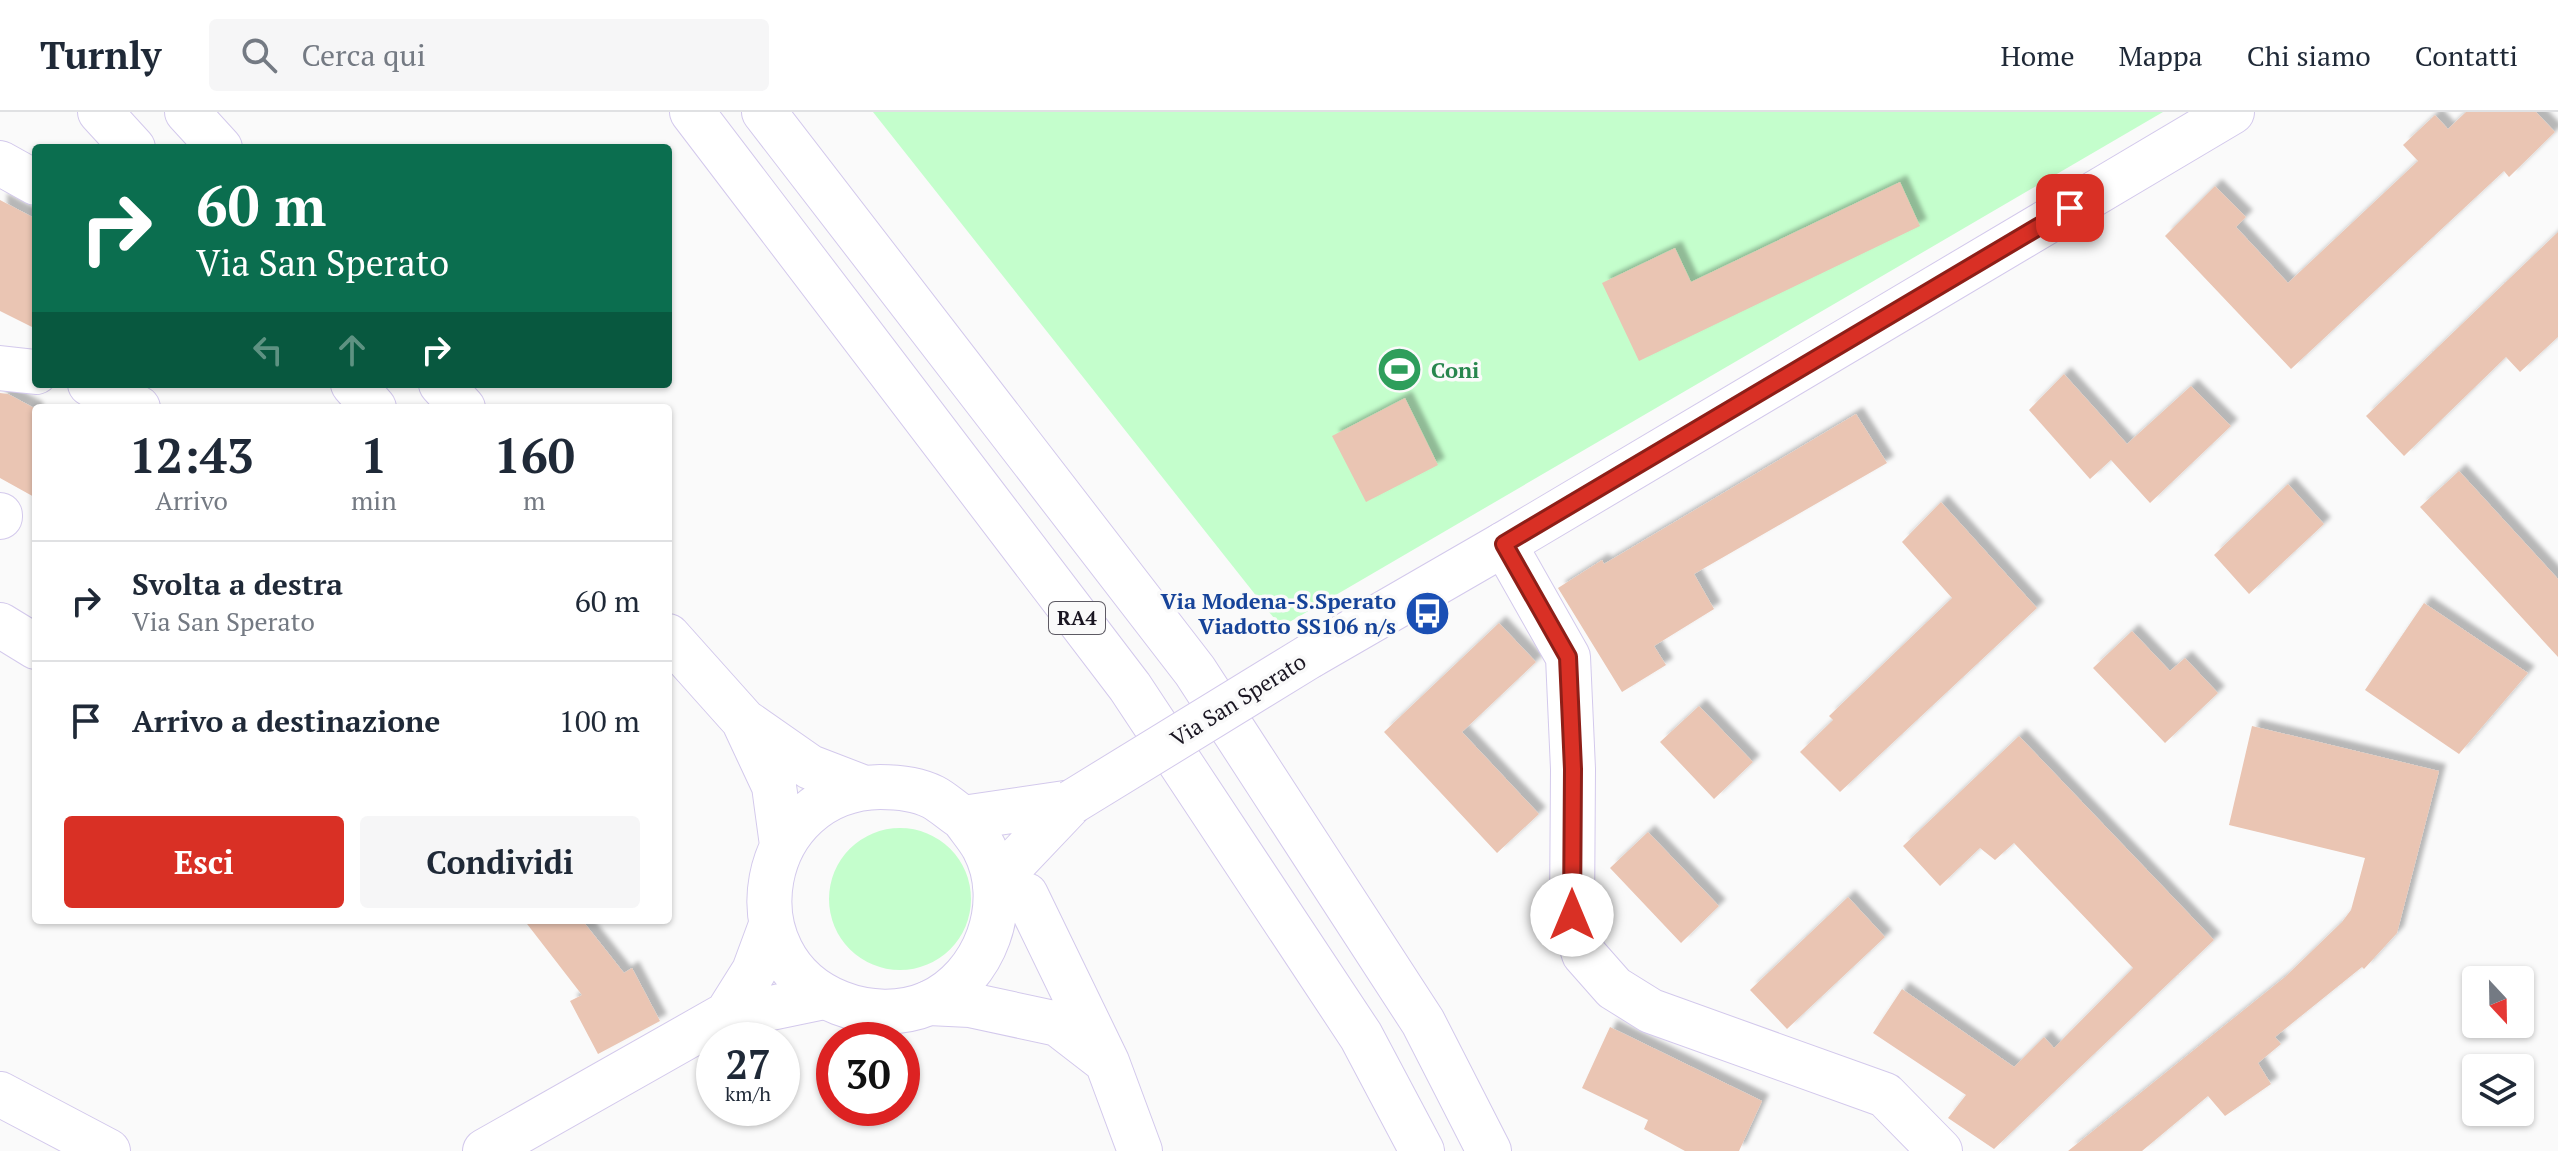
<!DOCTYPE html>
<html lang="it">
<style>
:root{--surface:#fff;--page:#f6f6f7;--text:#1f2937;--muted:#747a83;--line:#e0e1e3;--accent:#d93025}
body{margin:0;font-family:"PT Serif",serif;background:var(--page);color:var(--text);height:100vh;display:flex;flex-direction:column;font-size:30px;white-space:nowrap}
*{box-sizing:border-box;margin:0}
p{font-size:26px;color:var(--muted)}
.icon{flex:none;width:44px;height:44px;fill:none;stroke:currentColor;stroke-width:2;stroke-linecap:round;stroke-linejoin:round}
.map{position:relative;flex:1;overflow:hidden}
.side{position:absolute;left:32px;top:292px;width:640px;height:520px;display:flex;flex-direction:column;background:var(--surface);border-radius:8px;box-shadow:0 2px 6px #0004}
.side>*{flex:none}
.guide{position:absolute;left:32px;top:32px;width:640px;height:244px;border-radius:8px;box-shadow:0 2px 6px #0004;background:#0b6e4f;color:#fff;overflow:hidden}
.needle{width:52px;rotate:158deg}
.controls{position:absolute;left:2462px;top:854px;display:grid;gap:16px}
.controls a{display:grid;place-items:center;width:72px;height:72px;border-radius:8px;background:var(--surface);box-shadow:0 2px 6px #0004;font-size:40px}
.speed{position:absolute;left:696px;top:910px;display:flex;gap:16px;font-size:40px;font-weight:700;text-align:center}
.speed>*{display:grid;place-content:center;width:104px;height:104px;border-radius:50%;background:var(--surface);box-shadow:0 2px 6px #0004;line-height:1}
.speed small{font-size:20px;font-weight:400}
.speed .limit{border:12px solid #d22;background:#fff;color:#111}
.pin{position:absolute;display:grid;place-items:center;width:68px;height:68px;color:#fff;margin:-34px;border-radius:16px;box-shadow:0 4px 12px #0006}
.me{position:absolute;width:88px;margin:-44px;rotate:0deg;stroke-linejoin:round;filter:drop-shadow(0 0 6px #0008)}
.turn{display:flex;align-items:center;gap:28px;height:168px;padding:0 32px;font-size:36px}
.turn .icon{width:104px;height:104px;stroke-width:2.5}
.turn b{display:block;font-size:56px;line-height:68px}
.lanes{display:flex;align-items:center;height:76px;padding:0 32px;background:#0003;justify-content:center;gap:40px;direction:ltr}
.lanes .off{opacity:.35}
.eta{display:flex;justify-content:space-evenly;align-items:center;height:136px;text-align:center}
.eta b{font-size:48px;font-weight:700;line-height:56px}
.button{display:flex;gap:16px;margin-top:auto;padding:16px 32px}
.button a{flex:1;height:92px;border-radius:8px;background:var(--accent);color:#fff;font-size:32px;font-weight:700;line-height:92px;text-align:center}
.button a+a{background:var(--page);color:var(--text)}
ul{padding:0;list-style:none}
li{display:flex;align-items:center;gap:24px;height:120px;padding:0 32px;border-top:2px solid var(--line)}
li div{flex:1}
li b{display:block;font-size:30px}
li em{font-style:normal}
header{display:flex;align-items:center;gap:48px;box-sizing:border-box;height:112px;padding:0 40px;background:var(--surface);border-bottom:2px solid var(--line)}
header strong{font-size:38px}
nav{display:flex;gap:44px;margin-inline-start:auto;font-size:28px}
.search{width:560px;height:72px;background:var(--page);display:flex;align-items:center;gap:20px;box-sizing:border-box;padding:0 28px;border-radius:8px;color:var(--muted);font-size:30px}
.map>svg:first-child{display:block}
.green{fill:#c4fecc}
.building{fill:#eac5b3;filter:url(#shadow)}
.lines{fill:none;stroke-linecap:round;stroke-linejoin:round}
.minor-casing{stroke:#d3c9ec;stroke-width:46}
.major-casing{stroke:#d3c9ec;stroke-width:46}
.highway-casing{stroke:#d3c9ec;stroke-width:46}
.minor{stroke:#fff;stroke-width:44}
.major{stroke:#fff;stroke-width:44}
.highway{stroke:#fff;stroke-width:44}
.major-bridge-casing{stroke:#d3c9ec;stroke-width:46;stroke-linecap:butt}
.major-bridge{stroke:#fff;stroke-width:44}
.route-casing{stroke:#8d1f18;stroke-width:20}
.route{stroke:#d93025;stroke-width:14}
.labels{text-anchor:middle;stroke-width:7;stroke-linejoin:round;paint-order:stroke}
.shield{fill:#fafafa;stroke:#5d5a63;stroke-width:2}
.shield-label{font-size:20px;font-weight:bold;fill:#1a1622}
.leisure-label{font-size:22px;font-weight:bold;fill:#27864d;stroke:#fafafa;text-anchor:start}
.transit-label{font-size:22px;font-weight:bold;fill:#164399;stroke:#fafafa;text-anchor:end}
.street-label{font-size:22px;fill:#1a1622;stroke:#fafafa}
</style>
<header>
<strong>Turnly</strong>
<div class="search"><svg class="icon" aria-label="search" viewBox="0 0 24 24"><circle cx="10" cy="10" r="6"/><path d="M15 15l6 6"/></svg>Cerca qui</div>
<nav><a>Home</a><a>Mappa</a><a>Chi siamo</a><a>Contatti</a></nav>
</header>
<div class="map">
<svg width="2558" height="1039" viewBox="0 0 2558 1039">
<defs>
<filter id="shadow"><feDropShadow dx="7" dy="-7" stdDeviation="2" flood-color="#0004"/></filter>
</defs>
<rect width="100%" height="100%" fill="#fafafa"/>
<path class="green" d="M873,0H2163L1281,515Z
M829 787a71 71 0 1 1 142 0a71 71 0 1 1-142 0Z"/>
<path class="building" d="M2466,0H2536L2555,20L2509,65L2504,59L2291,257L2165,124L2215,74L2246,105L2236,115L2288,171L2418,49L2403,33L2435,3L2448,17Z
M1900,70L1920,114L1639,249L1602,171L1675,136L1691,170Z
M0,88L36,107V217L0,199Z
M2558,120V225L2520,260L2506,245L2404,344L2366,304Z
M2064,262L2127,332L2191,274L2231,314L2150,391L2111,348L2090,367L2029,298Z
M0,281L8,282L36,297V386L0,366Z
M1405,286L1438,353L1366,390L1332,324Z
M1856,302L1887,351L1694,462L1714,497L1654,534L1666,553L1622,580L1558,476L1602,448L1604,452Z
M2459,359L2558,467V545L2420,395Z
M2288,372L2324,412L2249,482L2214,443Z
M1941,390L2037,496L1840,680L1800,640L1833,608L1829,604L1952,486L1902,430Z
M2424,491L2528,561L2459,642L2365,578Z
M1499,511L1536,550L1462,620L1539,702L1497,741L1384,620Z
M2132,519L2170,559L2185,546L2218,581L2165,631L2093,556Z
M1699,594L1753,650L1714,687L1660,630Z
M2252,614L2439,659L2397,821L2364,857L2362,855L2275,925L2281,932L2258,951L2271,972L2225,1004L2208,984L2142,1039H2068L2285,865L2342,810L2351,798L2365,746L2229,713Z
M2019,624L2214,828L1994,1037L1948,1006L1966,983L1873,921L1902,877L2014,955L2044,925L2054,936L2133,856L2014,731L1995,748L1980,736L1940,774L1903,734Z
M1648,720L1719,794L1681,831L1610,756Z
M1848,785L1885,825L1787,917L1750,878Z
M524,808H582L624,861L632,856L660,909L598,942L570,889L582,883Z
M1610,915L1762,989L1739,1039H1685L1644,1017L1648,1008L1582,976Z"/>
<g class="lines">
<defs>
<path id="minor" d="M100,0L133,36
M0,51L36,71
M0,256L36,260
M90,272L138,296
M353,272L374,296
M0,403V405
M1504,432L1568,545L1573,657L1572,803L1584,842L1614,876L1651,899L1885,983L1940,1039
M0,513L36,535
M995,771L1026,783L1107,950L1140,1039
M929,891L970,893L1058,912L1102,946
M727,902L754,859L771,813
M0,982L108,1039
M485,1039L727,902L771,896L824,885"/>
<path id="major" d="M668,524L744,609L810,655L862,675
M1310,544L1504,432L2232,0
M745,612L774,674L782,733
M963,706C970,716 979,726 984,736C1013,791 985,866 929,891C901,903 868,902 840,891C726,846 758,677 880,675C897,675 917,677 933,685C943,690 953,700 963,706L1072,690
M995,771L1072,690"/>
<path id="highway" d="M187,0L220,36
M692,0L1130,575L1361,924L1422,1039
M764,0L1195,559L1423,910L1489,1039
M441,272L463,296"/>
</defs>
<use href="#minor" class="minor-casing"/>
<use href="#major" class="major-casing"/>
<use href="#highway" class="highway-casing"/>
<use href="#minor" class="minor"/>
<use href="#major" class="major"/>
<use href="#highway" class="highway"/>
<defs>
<path id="major-bridge" d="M1072,690L1310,544"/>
</defs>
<use href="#major-bridge" class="major-bridge-casing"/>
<use href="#major-bridge" class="major-bridge"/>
</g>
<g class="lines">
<defs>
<path id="route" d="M1572,803L1573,657L1568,545L1504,432L2070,96"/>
</defs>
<use href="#route" class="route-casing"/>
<use href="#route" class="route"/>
</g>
<defs>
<symbol id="stadium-disc" viewBox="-11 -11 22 22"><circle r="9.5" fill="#2e9e5b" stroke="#fafafa"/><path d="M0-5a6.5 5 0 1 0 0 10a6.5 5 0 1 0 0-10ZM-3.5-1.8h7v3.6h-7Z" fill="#fff"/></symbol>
<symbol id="bus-disc" viewBox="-11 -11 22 22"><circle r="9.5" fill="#1a4fb4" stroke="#fafafa"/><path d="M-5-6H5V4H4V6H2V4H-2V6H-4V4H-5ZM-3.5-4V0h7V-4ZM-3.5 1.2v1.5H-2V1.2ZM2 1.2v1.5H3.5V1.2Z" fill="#fff"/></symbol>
</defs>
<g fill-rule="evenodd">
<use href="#stadium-disc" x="1374" y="232" width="51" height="51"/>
<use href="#bus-disc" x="1402" y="476" width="51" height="51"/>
</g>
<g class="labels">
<rect class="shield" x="1049" y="490" width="56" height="32" rx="6"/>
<g class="shield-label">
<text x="1077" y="513">RA4</text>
</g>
<g class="leisure-label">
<text x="1431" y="266">Coni</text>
</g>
<g class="transit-label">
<text x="1396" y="497">Via Modena-S.Sperato<tspan x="1396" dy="25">Viadotto SS106 n/s</tspan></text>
</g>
<g class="street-label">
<text transform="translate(1238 588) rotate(-32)" y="8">Via San Sperato</text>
</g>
</g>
</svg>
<div class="controls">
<a><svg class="needle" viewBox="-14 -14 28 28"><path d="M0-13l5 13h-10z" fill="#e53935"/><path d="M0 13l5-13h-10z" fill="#747a83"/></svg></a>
<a><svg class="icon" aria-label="layers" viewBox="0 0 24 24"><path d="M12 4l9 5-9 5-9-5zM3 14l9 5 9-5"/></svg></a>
</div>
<div class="speed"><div>27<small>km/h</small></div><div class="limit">30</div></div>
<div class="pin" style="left:2070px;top:96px;background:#d93025"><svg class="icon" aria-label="arrive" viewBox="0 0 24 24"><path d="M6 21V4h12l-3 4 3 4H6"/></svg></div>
<svg class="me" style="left:1572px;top:803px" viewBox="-20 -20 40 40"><circle r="19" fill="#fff"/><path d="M0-13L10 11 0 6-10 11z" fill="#d93025"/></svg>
<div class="guide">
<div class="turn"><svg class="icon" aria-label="right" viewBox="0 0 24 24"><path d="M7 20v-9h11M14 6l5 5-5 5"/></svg><div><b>60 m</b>Via San Sperato</div></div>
<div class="lanes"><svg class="icon off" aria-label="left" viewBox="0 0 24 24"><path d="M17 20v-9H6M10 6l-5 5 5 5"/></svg><svg class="icon off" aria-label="ahead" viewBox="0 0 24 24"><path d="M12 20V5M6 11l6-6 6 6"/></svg><svg class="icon" aria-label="right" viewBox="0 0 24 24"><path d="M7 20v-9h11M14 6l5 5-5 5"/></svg></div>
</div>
<section class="side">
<div class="eta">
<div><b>12:43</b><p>Arrivo</p></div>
<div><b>1</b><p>min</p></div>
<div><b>160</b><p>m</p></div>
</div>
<ul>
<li><svg class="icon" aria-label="right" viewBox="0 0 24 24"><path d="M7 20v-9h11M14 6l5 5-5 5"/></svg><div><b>Svolta a destra</b><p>Via San Sperato</p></div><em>60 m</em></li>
<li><svg class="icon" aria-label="arrive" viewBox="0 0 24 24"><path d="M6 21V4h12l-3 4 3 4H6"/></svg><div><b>Arrivo a destinazione</b></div><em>100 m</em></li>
</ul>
<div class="button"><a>Esci</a><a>Condividi</a></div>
</section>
</div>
